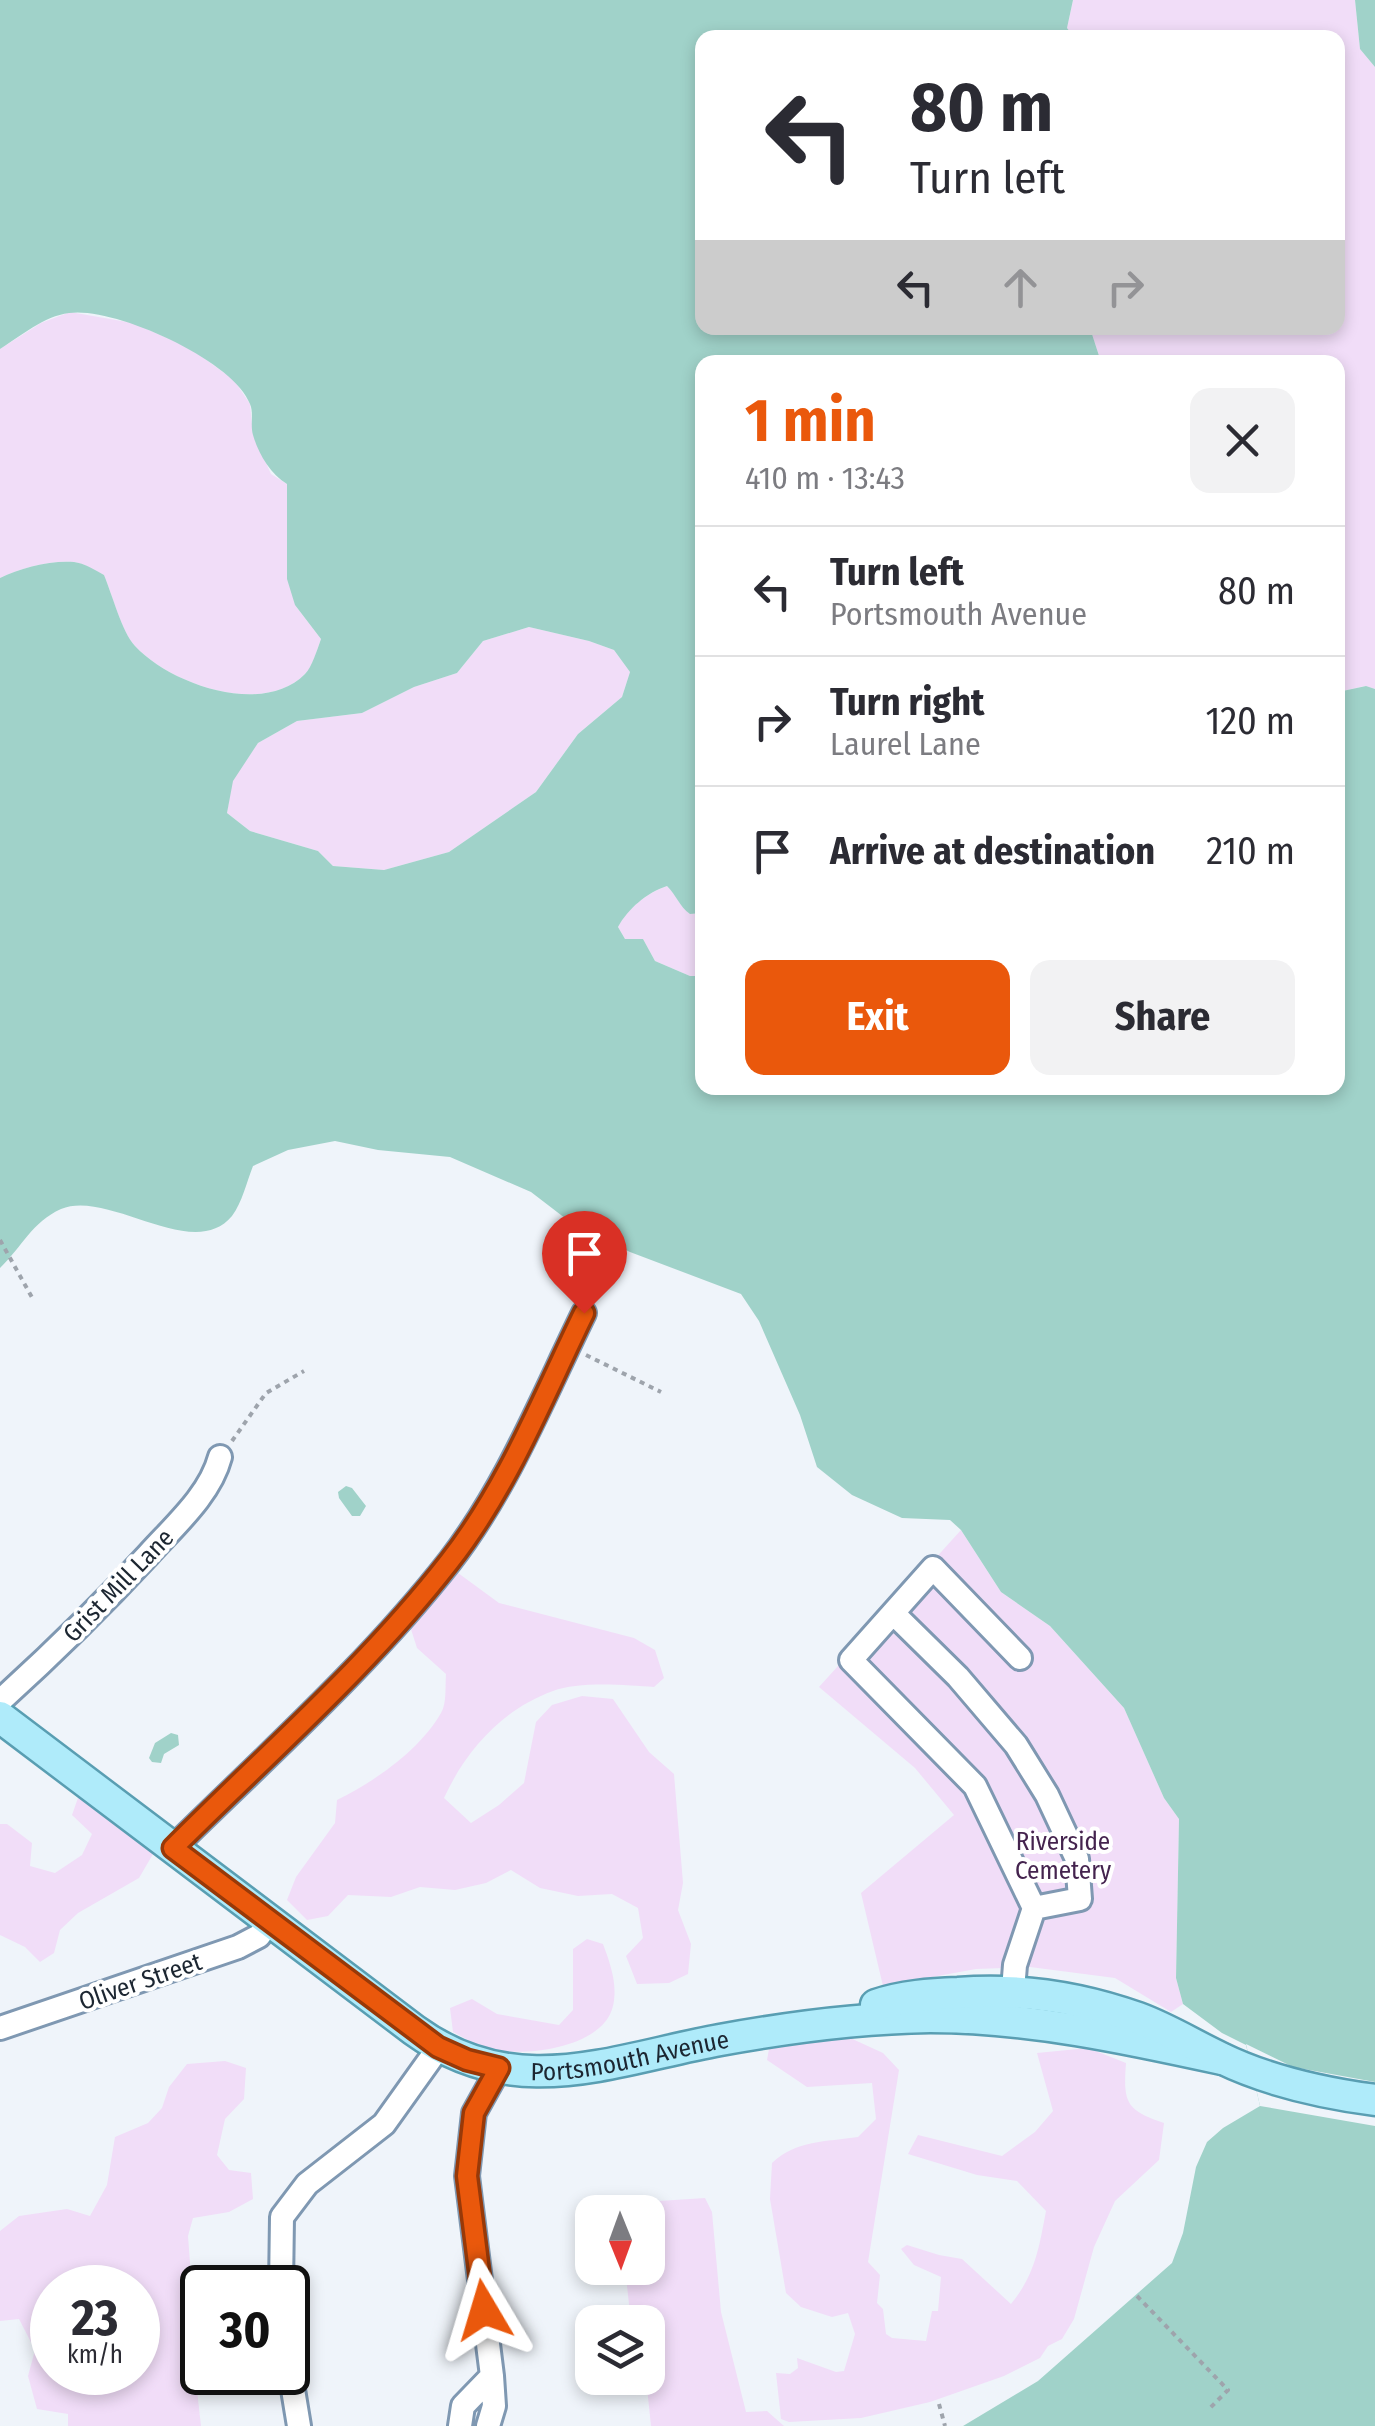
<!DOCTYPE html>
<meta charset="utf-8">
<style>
:root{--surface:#fff;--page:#f2f2f3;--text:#2b2b33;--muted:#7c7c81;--line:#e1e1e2;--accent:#ea580c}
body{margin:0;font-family:"Fira Sans Condensed",sans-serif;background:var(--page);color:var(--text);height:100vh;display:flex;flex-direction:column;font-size:38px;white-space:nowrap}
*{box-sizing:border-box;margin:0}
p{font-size:32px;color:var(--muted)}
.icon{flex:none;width:55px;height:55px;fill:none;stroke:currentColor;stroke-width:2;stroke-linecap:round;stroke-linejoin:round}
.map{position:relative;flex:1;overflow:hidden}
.drawer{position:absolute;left:695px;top:355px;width:650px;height:740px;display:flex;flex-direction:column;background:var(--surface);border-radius:20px;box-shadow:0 5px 15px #0003}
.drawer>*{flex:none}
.hud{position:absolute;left:695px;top:30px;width:650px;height:305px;border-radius:20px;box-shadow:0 5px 15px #0003;background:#fff;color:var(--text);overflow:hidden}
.needle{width:65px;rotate:179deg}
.buttons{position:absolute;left:575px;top:2195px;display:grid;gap:20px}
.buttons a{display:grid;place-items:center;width:90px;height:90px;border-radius:20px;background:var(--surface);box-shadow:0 5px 15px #0003;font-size:50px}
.speed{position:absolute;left:30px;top:2265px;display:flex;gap:20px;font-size:50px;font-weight:700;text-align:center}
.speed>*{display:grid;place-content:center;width:130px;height:130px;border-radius:50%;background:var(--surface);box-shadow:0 5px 15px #0003;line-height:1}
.speed small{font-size:25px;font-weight:400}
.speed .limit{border:5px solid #111;border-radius:15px;background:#fff;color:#111}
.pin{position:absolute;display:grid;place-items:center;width:85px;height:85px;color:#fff;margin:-102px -42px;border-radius:50% 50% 50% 0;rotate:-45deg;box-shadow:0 0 10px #0007}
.pin .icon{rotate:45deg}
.me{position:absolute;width:110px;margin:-55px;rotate:353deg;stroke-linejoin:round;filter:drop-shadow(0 0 8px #0008)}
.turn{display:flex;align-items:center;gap:35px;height:210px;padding:0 50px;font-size:45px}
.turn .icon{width:130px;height:130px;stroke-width:2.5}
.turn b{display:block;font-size:70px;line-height:85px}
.lanes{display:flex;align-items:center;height:95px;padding:0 50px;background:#0003;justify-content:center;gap:50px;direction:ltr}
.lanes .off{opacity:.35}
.round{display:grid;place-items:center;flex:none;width:105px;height:105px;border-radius:20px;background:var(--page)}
.overview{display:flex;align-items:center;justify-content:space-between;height:170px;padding:0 50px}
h1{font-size:60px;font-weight:700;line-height:75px;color:var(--accent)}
.primary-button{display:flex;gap:20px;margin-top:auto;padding:20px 50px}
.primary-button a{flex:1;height:115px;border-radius:20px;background:var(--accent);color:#fff;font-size:40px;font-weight:700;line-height:115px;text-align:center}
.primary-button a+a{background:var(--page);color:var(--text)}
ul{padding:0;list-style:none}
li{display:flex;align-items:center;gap:30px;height:130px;padding:0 50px;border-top:2px solid var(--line)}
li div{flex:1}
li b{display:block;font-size:38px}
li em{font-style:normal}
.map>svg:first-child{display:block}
.green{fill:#f1ddf8;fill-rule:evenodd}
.water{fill:#a0d2c9;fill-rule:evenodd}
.pier{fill:#eff4fa}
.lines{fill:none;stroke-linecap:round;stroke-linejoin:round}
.minor-casing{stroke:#7f98b2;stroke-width:28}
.major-casing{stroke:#599eb2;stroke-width:35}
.path{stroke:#9ea4ac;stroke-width:4;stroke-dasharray:5 5;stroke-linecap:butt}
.minor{stroke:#fff;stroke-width:22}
.major{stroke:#afebfa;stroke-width:30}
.route-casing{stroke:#983908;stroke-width:25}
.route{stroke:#ea580c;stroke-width:18}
.labels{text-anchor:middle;stroke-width:8;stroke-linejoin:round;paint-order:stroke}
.street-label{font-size:25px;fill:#1c2631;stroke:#fff}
.park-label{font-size:25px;fill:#44234e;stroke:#fff}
</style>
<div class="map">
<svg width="1375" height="2426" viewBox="0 0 1375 2426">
<rect width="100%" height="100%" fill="#eff4fa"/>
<path class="green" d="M1073,0H1355L1360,49L1375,67V689L1365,686L1338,692V362H1101L1090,328H1338V38H1074L1067,28Z
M70,312L133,323L190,348L234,380L250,404L253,434L271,474L287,484L295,605L321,639C317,649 313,667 305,674C263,717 170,684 135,646C122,633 112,594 104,575C95,571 84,563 74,562C51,560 20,568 0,578V349L41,323Z
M529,627L589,641L614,650L630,672L622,697L578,734L536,792L449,852L384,870L333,866L318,851L250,831L227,813L232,781L258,743L297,721L362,713L414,687L457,673L483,641Z
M667,886C677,895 679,906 690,914L702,913V976H690L655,961L643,939H625L618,927C628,908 647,893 667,886Z
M961,1530L1001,1592L1050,1626L1124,1708L1164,1798L1179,1819L1176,1978L1183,2004L1171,2012L1115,1978L1030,1967L976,1969L883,1986L861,1893L954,1815L915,1768L819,1687Z
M454,1570L499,1603L634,1638L655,1650L664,1678L654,1687C627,1685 578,1681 553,1691C503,1709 466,1750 444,1798L471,1823L499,1805L524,1783L536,1722L552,1705L582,1696L613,1699L649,1752L674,1774L683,1883L678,1910L691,1944L688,1974L669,1983L637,1984L626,1956L643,1938L638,1908L612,1894L578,1896L540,1888L511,1870L486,1883L455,1890L420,1887L391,1897L348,1895L328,1916L307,1920L287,1900L296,1877L335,1823L337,1800C374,1782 420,1750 441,1713C447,1703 445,1686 446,1674L417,1648L408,1620Z
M79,1795L140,1831L153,1854L139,1878L78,1913L60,1930L54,1953L40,1962L25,1947L0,1935V1824H7L32,1843L30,1866L55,1873L82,1855L92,1834L72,1815Z
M587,1939L603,1944C610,1963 618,1984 613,2006C603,2050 516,2059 481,2047C471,2043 462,2036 453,2032L450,2008L472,1999L497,2014L559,2025L573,2010V1949Z
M848,2037L883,2053L899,2070L868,2262L880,2275L877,2303L883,2309L886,2334L892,2338L926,2341L932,2311H938L941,2277L914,2265L901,2249L907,2245L939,2255L962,2259L1011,2304C1035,2275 1039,2248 1046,2211L1017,2181L977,2175L908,2154L918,2135L1002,2156L1035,2132L1053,2111L1037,2053L1088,2048L1126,2063C1123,2103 1126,2110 1164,2123L1159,2160L1115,2201L1094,2247L1074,2319L1062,2339L1048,2346L1040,2358L1004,2376L930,2402L861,2418L789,2422L781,2419L776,2373L790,2374L798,2368L797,2358L836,2372L844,2371L855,2334L848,2313L832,2317L801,2307L786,2293L770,2199L772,2163C796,2140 826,2142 858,2137L876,2119L872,2083L807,2087L767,2060L769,2049Z
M225,2061L246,2068L244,2099L225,2119L217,2155L229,2170L251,2173L253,2199L229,2212L193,2218L188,2236L192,2289L189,2319L201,2426H68V2414L37,2409L28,2376L35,2350L19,2319L0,2321V2231L19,2216L67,2209L90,2216L107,2185L115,2137L148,2123L162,2108L169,2087L187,2064ZM52,2288H138V2372H52Z
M705,2198L712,2212L721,2312L746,2412L767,2411L784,2426H651L646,2378L648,2322H631L625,2268H648V2212H628L659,2201Z"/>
<path class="water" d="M0,0H1073L1067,28L1074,37L702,38V328H1090L1101,362H702V913L690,914C679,906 677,896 667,886C646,893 628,909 618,927L625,939H643L655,961L690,976H702V1088H1338V692L1366,686L1375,689V2426H963L1038,2381L1172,2263L1183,2233L1196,2167L1207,2142L1223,2128L1260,2106L1246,2045L1222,2033L1183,2004L1176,1978L1179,1819L1164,1798L1124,1708L1050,1626L1001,1592L961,1530L950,1520L902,1518L852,1495L817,1467L800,1415L759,1321L741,1294L630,1252L574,1225L531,1192L450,1157L378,1150L335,1141L288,1150L253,1166C247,1181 242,1203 232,1216C193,1263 109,1189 61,1209C32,1222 22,1247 0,1268V578C20,568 51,560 74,562C84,563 95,570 104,575C112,594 122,632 135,646C170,684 263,717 305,674C312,667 317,650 321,639L295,605L287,579V484C270,473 259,455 253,435C250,425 254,413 250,404C234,360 113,306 69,313C44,316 21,336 0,349ZM529,627L589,641L614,650L630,672L622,697L578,734L536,792L449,852L384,870L333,866L318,851L250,831L227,813L233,781L258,743L297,721L362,713L414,687L457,673L483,641Z
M1355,0H1375V67L1360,49Z
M346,1486L352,1488L366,1506L360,1516H352L339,1498L338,1492Z
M171,1733L178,1735L179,1745L164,1754L161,1763L152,1762L149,1758L155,1743Z"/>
<path class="pier" d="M1246,2044L1293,2067L1375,2082V2126L1260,2106Z"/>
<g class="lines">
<defs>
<path id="minor" d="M893,1613L958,1677L1016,1745L1047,1795L1077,1859L1080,1899L1034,1908
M0,1701C52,1654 101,1606 148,1555C174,1526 210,1495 220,1457
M173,1848C267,1755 368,1666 450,1561C507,1487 543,1397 584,1313
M1013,1990L1015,1965L1034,1908L975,1786L851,1660L933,1568L1020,1658
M0,2028L238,1947L259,1936L271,1920
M281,2288L282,2217L307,2184L384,2124L439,2047
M288,2359L299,2426
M460,2426L463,2406L492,2376
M488,2426L494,2406L492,2376L467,2176L474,2113L499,2068"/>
<g id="major">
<path id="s1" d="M0,1717L414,2030C516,2104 611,2060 720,2040C791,2027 858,2018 930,2017C1029,2017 1126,2038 1222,2059"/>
<path d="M876,2005C902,1996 931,1994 958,1993C1021,1988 1079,1997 1138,2018C1168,2029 1193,2045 1221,2058C1268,2081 1323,2093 1375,2100"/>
</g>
</defs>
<use href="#minor" class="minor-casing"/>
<use href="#major" class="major-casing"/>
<path class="path" d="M0,1240L34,1301
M591,1294L611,1243
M586,1355L661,1392
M232,1441L266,1393L304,1371
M1137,2296L1228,2390L1210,2408
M939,2404L945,2426"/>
<use href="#minor" class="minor"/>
<use href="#major" class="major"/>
</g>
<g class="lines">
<defs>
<path id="route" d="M484,2310L467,2176L474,2113L499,2068L467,2060L438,2047L173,1848C267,1754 368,1666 449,1562C508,1487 543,1397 584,1313"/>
</defs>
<use href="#route" class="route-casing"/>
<use href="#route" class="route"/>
</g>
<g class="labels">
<g class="street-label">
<text transform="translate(118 1585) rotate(-46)" y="9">Grist Mill Lane</text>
<text transform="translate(140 1981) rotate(-19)" y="9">Oliver Street</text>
<text dy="9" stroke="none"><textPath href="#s1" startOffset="745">Portsmouth Avenue</textPath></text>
</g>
<g class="park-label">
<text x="1063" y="1850">Riverside<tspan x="1063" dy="29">Cemetery</tspan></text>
</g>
</g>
</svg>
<div class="buttons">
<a><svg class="needle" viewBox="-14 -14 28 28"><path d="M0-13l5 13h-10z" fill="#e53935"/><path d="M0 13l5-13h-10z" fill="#7c7c81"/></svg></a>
<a><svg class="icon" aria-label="layers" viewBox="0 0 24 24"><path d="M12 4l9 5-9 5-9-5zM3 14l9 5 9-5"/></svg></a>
</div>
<div class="speed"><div>23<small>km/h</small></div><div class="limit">30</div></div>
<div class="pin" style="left:584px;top:1313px;background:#d93025"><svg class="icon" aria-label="arrive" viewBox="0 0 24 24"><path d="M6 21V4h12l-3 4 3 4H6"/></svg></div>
<svg class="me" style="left:484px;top:2310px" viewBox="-20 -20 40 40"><path d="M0-17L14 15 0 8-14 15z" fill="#ea580c" stroke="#fff" stroke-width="4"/></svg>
<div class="hud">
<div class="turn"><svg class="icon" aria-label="left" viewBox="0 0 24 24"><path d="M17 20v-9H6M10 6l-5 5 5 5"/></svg><div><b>80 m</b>Turn left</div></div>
<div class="lanes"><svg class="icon" aria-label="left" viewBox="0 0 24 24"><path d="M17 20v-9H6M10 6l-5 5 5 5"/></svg><svg class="icon off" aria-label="ahead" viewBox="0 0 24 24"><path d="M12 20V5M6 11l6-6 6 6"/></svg><svg class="icon off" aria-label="right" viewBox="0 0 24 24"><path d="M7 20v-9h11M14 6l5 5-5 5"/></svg></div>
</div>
<section class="drawer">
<div class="overview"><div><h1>1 min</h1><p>410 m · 13:43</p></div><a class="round"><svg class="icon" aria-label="close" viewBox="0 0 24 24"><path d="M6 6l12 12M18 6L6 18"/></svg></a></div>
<ul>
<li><svg class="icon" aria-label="left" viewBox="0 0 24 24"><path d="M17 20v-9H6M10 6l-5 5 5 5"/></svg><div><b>Turn left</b><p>Portsmouth Avenue</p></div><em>80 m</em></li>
<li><svg class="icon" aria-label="right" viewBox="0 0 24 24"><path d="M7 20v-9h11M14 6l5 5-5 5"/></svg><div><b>Turn right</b><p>Laurel Lane</p></div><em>120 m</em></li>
<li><svg class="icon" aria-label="arrive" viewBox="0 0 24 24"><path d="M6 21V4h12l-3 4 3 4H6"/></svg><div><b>Arrive at destination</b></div><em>210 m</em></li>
</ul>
<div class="primary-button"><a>Exit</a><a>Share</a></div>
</section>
</div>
